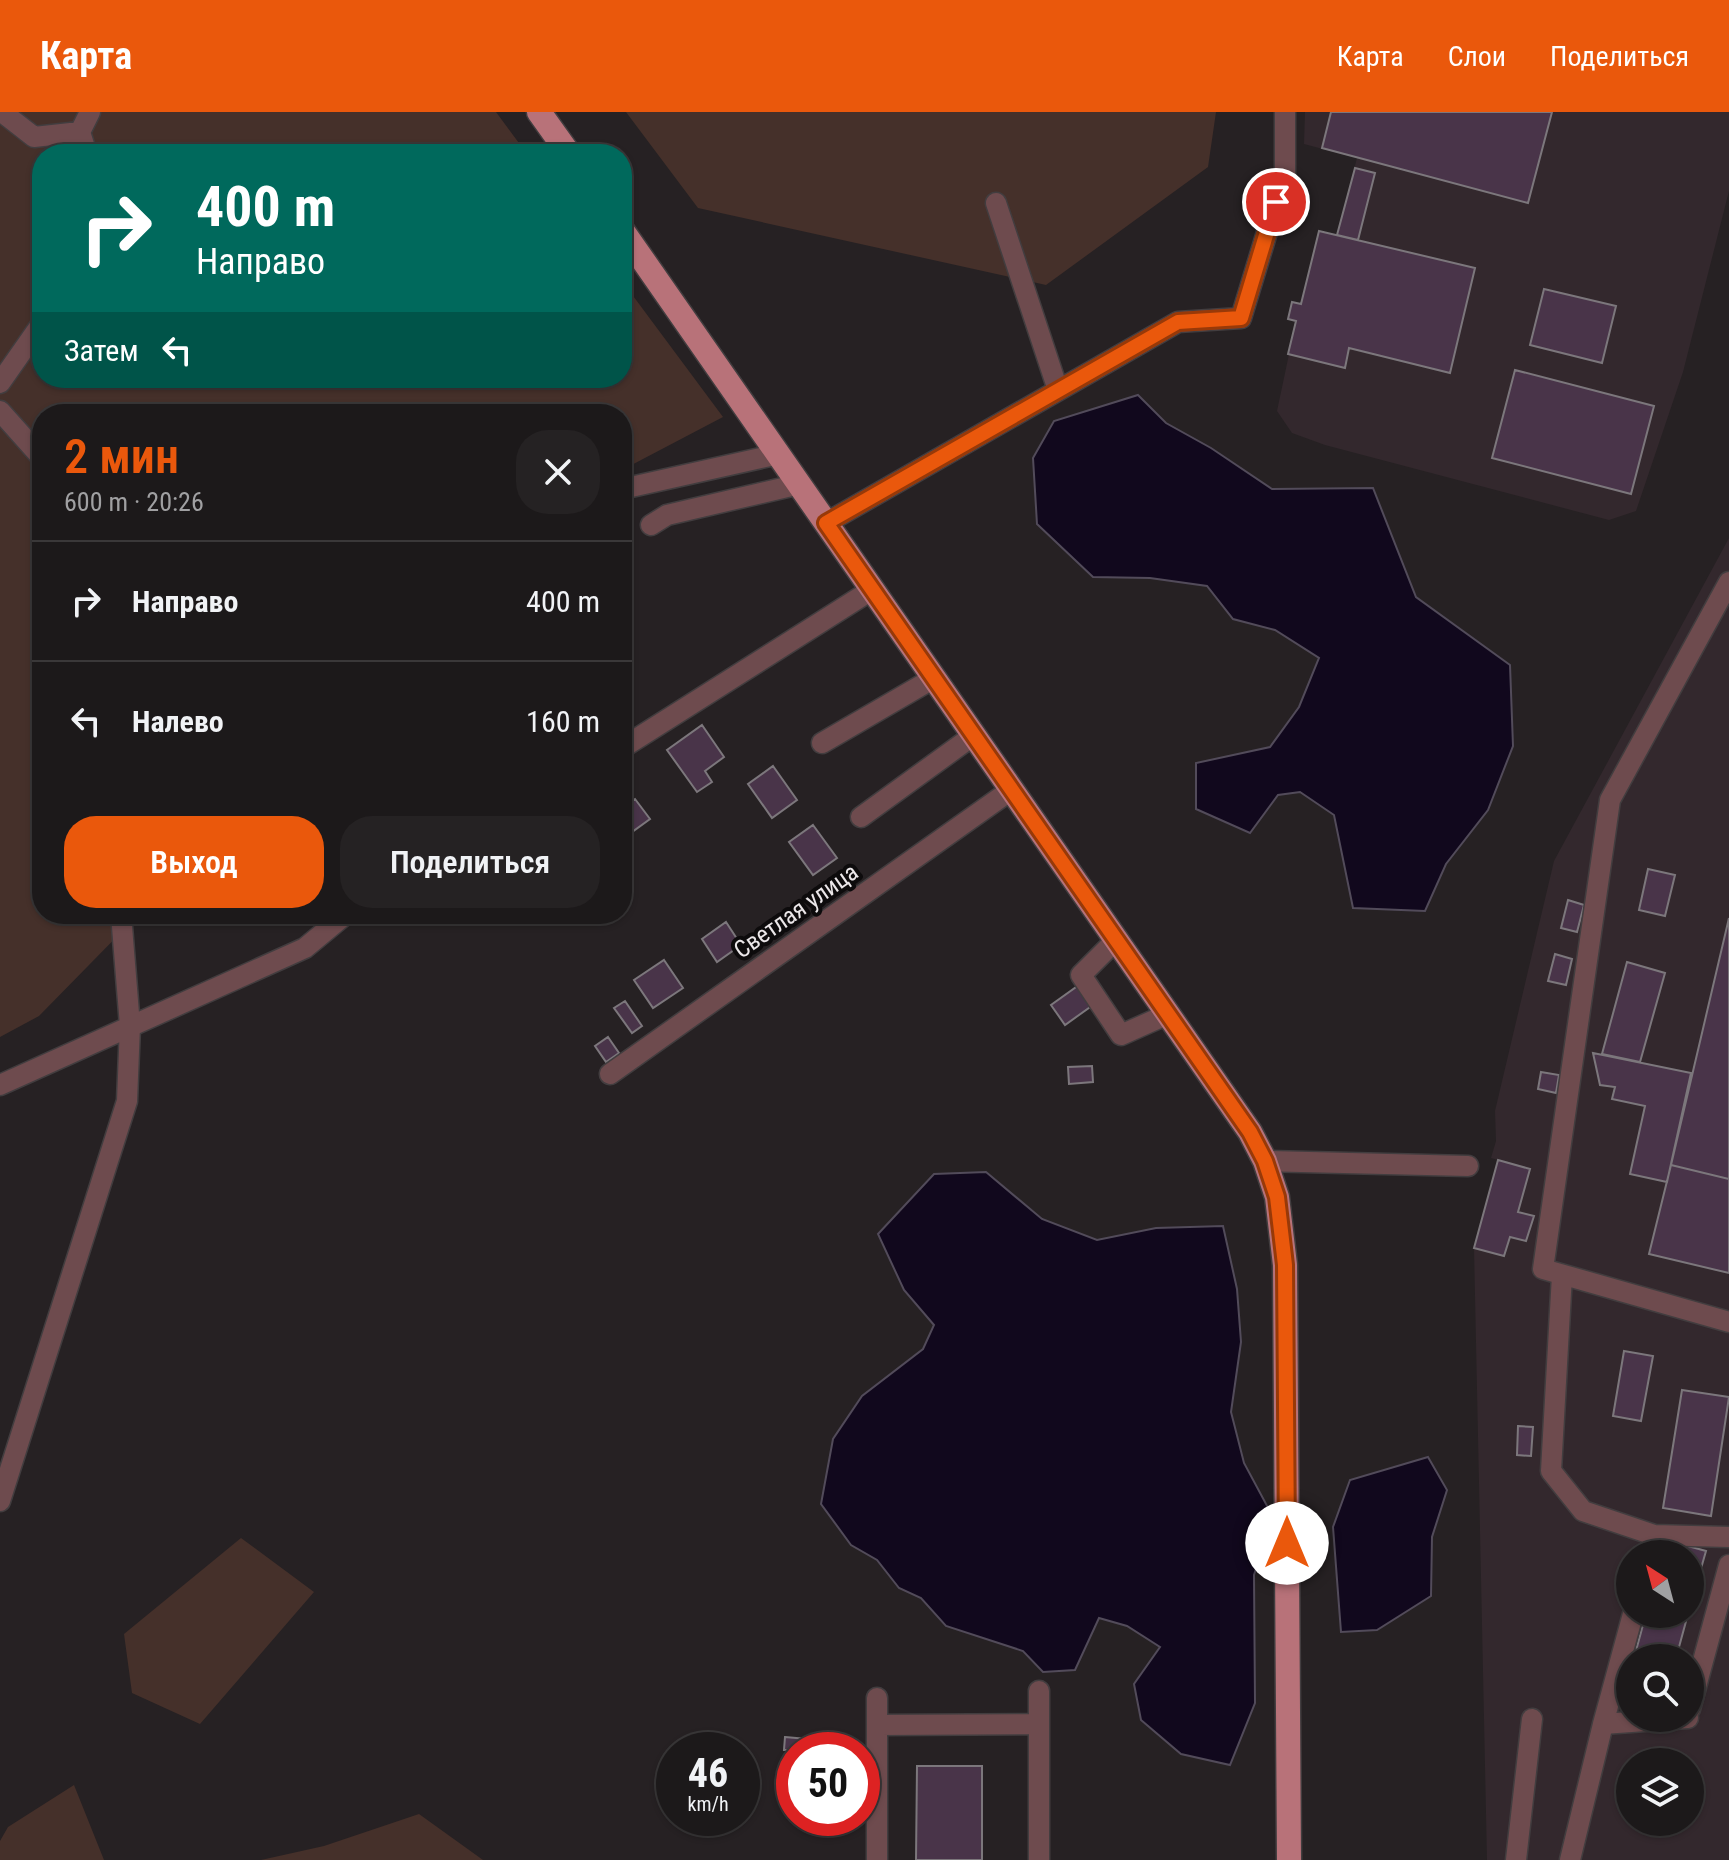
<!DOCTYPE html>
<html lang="ru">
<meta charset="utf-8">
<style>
:root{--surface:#1c191a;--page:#252223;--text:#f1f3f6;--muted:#a0a0a2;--line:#3a3839;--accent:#ea580c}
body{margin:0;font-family:"Roboto Condensed",sans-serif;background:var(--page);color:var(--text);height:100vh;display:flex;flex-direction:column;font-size:30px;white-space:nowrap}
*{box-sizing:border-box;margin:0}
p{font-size:26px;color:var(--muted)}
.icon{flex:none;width:44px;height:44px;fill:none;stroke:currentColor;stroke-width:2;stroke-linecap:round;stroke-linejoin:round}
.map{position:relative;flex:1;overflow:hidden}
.side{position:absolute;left:32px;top:292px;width:600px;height:520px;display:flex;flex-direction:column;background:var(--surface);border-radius:32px;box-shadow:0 2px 6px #0004,0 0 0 2px var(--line)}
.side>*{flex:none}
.banner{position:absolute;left:32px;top:32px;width:600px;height:244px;border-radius:32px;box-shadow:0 2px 6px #0004,0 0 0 2px var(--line);background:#00695c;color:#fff;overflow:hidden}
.needle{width:52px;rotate:324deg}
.buttons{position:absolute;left:1616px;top:1428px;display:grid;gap:16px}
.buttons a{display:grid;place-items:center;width:88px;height:88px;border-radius:50%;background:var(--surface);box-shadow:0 2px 6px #0004,0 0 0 2px var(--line);font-size:40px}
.speed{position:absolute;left:656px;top:1620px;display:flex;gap:16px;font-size:40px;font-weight:700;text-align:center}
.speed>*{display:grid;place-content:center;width:104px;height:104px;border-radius:50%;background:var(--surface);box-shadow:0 2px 6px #0004,0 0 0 2px var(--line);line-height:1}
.speed small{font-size:20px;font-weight:400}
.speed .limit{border:12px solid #d22;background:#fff;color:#111}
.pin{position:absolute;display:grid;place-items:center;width:68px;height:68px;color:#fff;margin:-34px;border:4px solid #fff;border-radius:50%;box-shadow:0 2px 8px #0007}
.me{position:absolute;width:88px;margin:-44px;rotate:0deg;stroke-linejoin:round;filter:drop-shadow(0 0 6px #0008)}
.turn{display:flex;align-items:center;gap:28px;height:168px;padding:0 32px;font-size:36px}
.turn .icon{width:104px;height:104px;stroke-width:2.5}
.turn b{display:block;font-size:56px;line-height:68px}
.then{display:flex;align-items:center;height:76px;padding:0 32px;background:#0003;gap:16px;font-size:30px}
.round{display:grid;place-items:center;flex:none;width:84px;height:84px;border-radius:32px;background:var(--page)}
.summary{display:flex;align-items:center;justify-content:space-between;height:136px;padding:0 32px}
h1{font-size:48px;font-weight:600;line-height:60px;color:var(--accent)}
.action{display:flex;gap:16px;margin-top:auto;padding:16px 32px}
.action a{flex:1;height:92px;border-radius:32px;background:var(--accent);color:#fff;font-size:32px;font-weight:600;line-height:92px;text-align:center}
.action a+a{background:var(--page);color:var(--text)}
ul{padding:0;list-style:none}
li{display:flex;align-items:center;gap:24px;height:120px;padding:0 32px;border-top:2px solid var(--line)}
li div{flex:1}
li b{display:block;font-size:30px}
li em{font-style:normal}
header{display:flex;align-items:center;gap:48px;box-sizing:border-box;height:112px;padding:0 40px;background:var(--accent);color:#fff}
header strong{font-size:38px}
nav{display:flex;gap:44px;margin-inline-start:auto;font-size:28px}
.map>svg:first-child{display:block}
.built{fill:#33282d;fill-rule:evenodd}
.green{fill:#45302a}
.water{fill:#11081d;stroke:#524b5a;stroke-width:2}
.building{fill:#493449;stroke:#7c777c;stroke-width:2}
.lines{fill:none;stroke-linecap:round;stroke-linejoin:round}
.minor-casing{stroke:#423d3f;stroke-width:23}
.major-casing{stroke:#423d3f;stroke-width:27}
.minor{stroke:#6e4b4e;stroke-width:20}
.major{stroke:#b87279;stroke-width:24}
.route-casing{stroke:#983908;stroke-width:20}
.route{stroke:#ea580c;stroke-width:14}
.labels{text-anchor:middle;stroke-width:8;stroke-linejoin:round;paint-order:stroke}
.street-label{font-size:24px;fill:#ebe7e9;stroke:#0d0b0c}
</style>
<header>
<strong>Карта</strong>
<nav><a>Карта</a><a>Слои</a><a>Поделиться</a></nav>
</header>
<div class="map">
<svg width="1729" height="1748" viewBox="0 0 1729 1748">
<rect width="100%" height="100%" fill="#262123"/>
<path class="built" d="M1305,0H1729V79L1683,260L1636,399L1609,408L1325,333L1292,321L1277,299L1296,209L1288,207L1292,190L1301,191L1319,119L1337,123L1357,46L1304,32Z
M1729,426V1748H1487L1474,1136L1498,1048L1491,1046L1496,1029L1495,999L1554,749ZM1630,1442H1690V1502H1630ZM1630,1546H1690V1606H1630ZM1630,1650H1690V1710H1630Z"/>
<path class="green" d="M0,0H496L527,42H42V266H622V169L723,305L622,358V302H42V802H139L39,904L0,925Z
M626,0H1216L1208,55L1046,173L698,96Z
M241,1426L314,1480L200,1612L132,1581L124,1522Z
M74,1673L104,1748H0V1729L8,1715Z
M419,1702L483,1748H261L324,1734Z"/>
<path class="water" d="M1138,283L1166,311L1211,336L1272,377L1373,376L1416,485L1510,553L1513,634L1488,698L1446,752L1425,799L1353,796L1334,703L1300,680L1278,683L1250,721L1196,697V651L1270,635L1299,595L1319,546L1275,518L1233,507L1207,474L1150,466L1093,465L1037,412L1033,346L1054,309Z
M986,1060L1042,1107L1097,1128L1156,1116L1223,1114L1237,1177L1241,1230L1231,1300L1244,1351L1273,1405L1254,1463L1255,1591L1230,1653L1181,1642L1141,1608L1134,1572L1160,1535L1127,1514L1099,1506L1075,1558L1043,1560L1023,1539L946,1514L921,1486L899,1476L877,1448L851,1433L821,1392L833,1327L862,1284L923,1237L934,1213L904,1178L878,1122L934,1062Z
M1428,1345L1447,1378L1432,1425L1431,1484L1377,1518L1341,1520L1333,1415L1350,1368Z"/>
<path class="building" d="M1331,0H1552L1528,91L1322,36Z
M1355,56L1375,61L1358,128L1337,123Z
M1319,119L1475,156L1450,261L1349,236L1345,256L1288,242L1296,209L1288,207L1292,190L1301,192Z
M1544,177L1616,194L1602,251L1530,233Z
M1515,258L1654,294L1631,382L1492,346Z
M702,613L724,645L705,659L712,670L697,680L667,638Z
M773,654L797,688L772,706L748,672Z
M635,687L650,707L632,720L622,706V696Z
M813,713L837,746L813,763L789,730Z
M1648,757L1675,763L1665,804L1639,798Z
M1568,788L1584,793L1577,820L1561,816Z
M1729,806V1067L1671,1053Z
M726,810L741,833L717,850L702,827Z
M1555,842L1572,847L1566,873L1548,869Z
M664,848L683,876L653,896L634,868Z
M1627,850L1665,861L1640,950L1602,942Z
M1086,868L1100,888L1065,913L1051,893Z
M625,889L642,914L632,921L614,896Z
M608,925L619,941L606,950L595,934Z
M1593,941L1691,961L1667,1070L1630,1062L1645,994L1612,987L1615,975L1600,973Z
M1092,954L1093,970L1069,972L1068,955Z
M1541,960L1559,963L1556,981L1538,977Z
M1498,1048L1530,1057L1518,1100L1534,1104L1526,1129L1510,1125L1504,1144L1474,1136Z
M1671,1053L1729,1067V1161L1649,1142Z
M1624,1239L1653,1244L1641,1309L1613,1304Z
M1682,1278L1729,1285L1711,1404L1663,1396Z
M1518,1314L1533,1315L1531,1344L1517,1343Z
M1666,1428L1706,1439L1690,1495V1442H1662Z
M1646,1502H1688L1676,1546H1634Z
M785,1625L818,1628V1638H784Z
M917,1654H982V1748H916Z"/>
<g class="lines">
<defs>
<path id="minor" d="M2,0L34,25L80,20
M87,42L80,20L90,0
M996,91L1058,278
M0,271L42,211
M0,299L42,346
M622,377L779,342
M826,411L1178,210L1241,206L1285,61V0
M651,413L667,403L800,372
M1729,470L1610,688L1543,1157L1729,1210
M822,631L934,566
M622,636L873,477
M861,705L974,623
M1116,828L1081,863L1121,923L1168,902
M610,962L1011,678
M0,973L305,836L346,802
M1265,1049L1468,1054
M1562,1163L1551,1359L1583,1399L1654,1423L1649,1442
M0,1389L127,989L130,914L121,802
M1654,1423L1729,1425
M1039,1579V1748
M877,1586V1748
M1690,1597L1729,1453
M1603,1612L1633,1502
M877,1613L1039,1612
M1516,1748L1532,1607
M1570,1748L1603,1612L1688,1606"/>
<path id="major" d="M539,0L569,42
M622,118L1250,1020L1265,1049L1277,1085L1285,1153L1289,1748"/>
</defs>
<use href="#minor" class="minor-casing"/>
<use href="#major" class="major-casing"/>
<use href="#minor" class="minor"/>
<use href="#major" class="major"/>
</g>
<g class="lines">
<defs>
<path id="route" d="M1276,90L1241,206L1178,210L826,411L1250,1020L1265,1049L1277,1085L1285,1153L1287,1431"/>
</defs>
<use href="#route" class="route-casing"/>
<use href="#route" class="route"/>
</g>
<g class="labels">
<g class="street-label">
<text transform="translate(796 799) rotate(-35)" y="8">Светлая улица</text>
</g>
</g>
</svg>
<div class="buttons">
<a><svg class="needle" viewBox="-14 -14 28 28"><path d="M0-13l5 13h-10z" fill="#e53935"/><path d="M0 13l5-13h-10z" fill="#a0a0a2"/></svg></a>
<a><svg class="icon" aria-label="search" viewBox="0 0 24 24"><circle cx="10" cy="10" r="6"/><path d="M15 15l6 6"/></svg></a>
<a><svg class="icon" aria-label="layers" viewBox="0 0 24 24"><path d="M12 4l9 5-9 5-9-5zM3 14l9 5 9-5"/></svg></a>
</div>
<div class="speed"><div>46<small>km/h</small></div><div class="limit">50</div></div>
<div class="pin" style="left:1276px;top:90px;background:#d93025"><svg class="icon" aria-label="arrive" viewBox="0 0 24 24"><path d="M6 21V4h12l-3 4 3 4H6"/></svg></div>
<svg class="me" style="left:1287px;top:1431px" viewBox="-20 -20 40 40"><circle r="19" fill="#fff"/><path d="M0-13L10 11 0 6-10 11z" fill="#ea580c"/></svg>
<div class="banner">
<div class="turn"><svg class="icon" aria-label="right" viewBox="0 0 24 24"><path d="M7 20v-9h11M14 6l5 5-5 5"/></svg><div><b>400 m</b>Направо</div></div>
<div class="then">Затем<svg class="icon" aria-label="left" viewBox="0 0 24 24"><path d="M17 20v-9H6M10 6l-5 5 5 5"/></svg></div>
</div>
<section class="side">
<div class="summary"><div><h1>2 мин</h1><p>600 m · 20:26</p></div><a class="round"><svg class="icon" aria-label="close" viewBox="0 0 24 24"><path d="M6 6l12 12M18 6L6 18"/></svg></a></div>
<ul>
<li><svg class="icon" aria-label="right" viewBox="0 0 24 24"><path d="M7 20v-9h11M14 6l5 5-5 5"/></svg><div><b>Направо</b></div><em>400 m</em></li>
<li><svg class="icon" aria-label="left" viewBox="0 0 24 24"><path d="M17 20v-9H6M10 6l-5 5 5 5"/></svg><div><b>Налево</b></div><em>160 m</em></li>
</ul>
<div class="action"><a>Выход</a><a>Поделиться</a></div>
</section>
</div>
